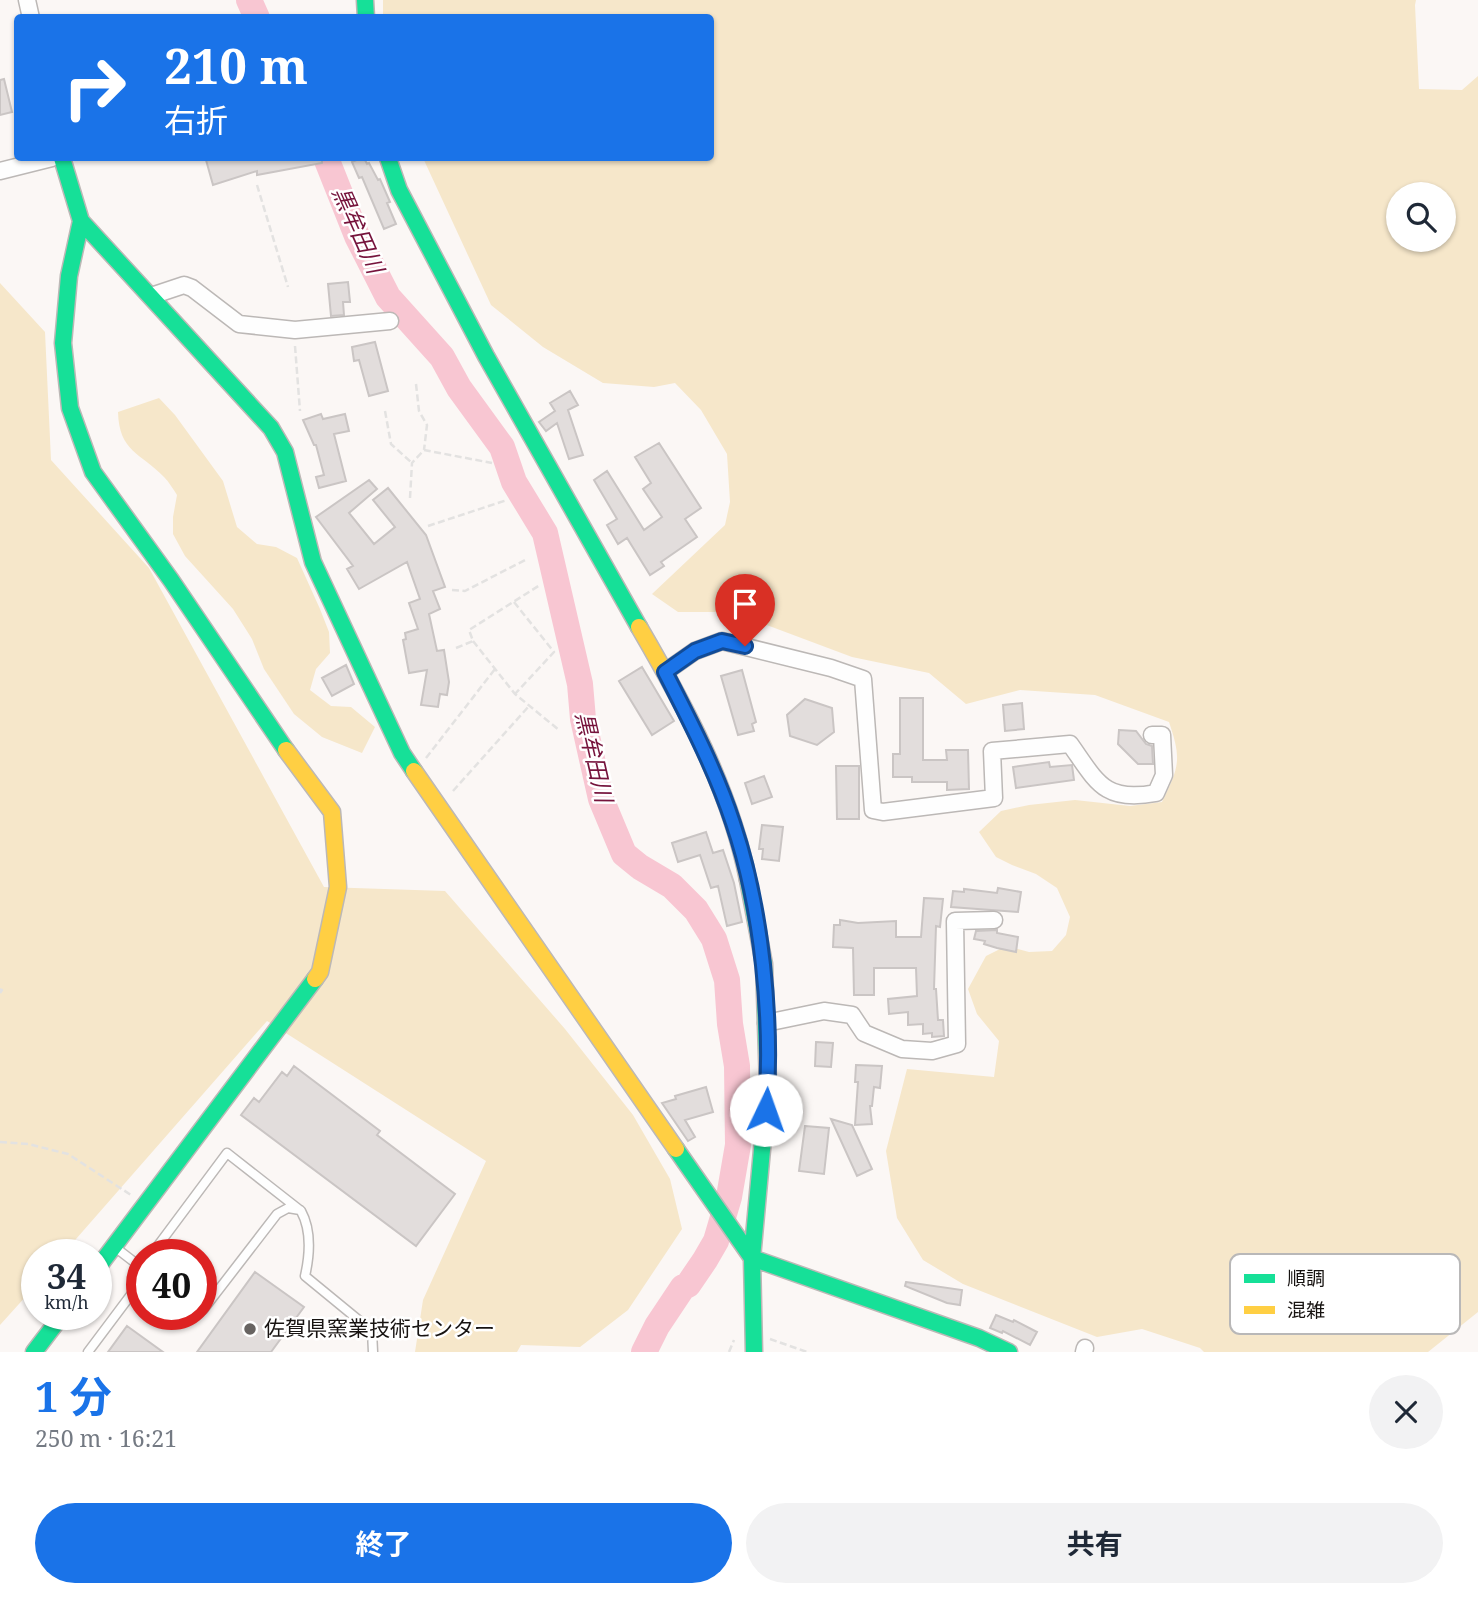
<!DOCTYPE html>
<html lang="ja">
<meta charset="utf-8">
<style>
:root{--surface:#fff;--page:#f2f2f3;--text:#1f2937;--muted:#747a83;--accent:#1a73e8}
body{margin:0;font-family:"Noto Serif","Noto Sans JP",serif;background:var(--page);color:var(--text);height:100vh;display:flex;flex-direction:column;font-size:26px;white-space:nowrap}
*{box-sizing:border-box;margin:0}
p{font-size:23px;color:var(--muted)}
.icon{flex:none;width:38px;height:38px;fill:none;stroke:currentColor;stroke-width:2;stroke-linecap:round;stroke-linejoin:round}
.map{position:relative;height:1352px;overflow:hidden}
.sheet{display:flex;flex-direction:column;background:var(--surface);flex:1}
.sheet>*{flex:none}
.banner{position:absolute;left:14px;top:14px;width:700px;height:147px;border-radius:7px;box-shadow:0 2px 5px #0004;background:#1a73e8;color:#fff;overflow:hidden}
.controls{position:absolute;left:1386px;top:182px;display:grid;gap:14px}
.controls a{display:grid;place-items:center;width:70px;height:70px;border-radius:50%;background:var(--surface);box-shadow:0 2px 5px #0004;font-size:35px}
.speed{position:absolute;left:21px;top:1239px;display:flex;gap:14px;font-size:35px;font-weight:700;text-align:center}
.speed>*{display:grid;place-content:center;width:91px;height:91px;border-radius:50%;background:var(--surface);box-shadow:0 2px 5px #0004;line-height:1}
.speed small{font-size:18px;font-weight:400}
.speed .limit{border:10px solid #d22;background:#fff;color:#111}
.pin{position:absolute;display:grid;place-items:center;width:60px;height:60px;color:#fff;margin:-72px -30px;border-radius:50% 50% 50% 0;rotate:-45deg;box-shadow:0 0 7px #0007}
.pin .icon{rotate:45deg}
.me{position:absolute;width:77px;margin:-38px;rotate:3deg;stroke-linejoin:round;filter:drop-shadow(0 0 5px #0008)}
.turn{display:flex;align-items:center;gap:24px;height:147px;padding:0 35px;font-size:32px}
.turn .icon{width:91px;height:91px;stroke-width:2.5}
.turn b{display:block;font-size:49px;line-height:60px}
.round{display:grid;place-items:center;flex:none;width:74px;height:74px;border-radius:37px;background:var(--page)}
.overview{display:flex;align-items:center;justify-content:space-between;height:119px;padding:0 35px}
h1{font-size:42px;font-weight:700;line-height:52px;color:var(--accent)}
.button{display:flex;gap:14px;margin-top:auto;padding:14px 35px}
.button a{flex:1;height:80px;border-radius:42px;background:var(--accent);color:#fff;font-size:28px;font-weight:700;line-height:80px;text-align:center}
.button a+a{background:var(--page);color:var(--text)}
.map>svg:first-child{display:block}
.green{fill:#f6e7ca;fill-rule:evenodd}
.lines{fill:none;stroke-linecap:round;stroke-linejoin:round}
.river{stroke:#f8c6d2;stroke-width:26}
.building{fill:#e2dddc;stroke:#cac5c4;stroke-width:2}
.lane-casing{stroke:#bcb8b6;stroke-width:11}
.street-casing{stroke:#bcb8b6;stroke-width:19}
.fast-casing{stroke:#bcb8b6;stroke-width:19}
.slow-casing{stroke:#bcb8b6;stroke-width:19}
.path{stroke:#e3e2e1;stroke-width:2.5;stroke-dasharray:7 3.5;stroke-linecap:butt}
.lane{stroke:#fefefe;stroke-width:8}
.street{stroke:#fefefe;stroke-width:16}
.fast{stroke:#16e098;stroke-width:16}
.slow{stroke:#ffcf43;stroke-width:16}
.route-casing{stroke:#114b97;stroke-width:18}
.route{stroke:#1a73e8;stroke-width:12}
.poi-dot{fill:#676361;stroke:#fff;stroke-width:2.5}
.labels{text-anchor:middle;stroke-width:5;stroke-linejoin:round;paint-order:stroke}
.poi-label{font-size:21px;fill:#171311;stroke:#fff;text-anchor:start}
.water-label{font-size:23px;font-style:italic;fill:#76133c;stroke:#fff}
.key{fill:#fff;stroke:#b9b8b8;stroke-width:2}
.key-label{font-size:19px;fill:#171311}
</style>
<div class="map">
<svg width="1478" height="1352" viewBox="0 0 1478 1352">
<rect width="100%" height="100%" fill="#fbf7f5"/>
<path class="green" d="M383,0H1416L1415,5L1419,89L1462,90L1478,76V1312L1428,1352H1204L1200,1348L1142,1329L1097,1337L963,1284L923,1260L897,1218L886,1151L907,1069L994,1077L999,1041L977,1014L968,989L986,956L1006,946L1029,952L1052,951L1066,935L1070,917L1057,888L1036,874L1012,865L996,857L979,832L1001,811L1029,805L1075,800L1130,806L1162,802C1179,767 1182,760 1169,722L1095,695L1020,690L966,704L929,673L852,657L732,612H678L652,594L725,525L730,502L727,454L701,410L675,383L654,387L603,383L543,347L491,305L423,158H710V18L383,17ZM1398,194H1444V240H1398Z
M0,283L45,332L51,460L149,568L324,887L445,891L565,1029L633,1115L670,1179L682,1229L628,1310L580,1347L521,1345L517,1352H415L423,1300L486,1161L267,1021L62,1255H37V1284L0,1325Z
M159,398L175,415L223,481L237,527L257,544L276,547L297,558L320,609L329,632L330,653L316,669L310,690L331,706L351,707L375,727L362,753L322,737L294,714L264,669L252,639L233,609L185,556L173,534V517L177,495C173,489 169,482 164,477C141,453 119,452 118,412Z"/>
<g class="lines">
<path class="river" d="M249,0L257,18
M326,158L357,236L388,297L442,357L459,388L502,447L514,482L545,533L580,684L583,719L601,799L624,854L640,867L672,886L696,910L714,939L727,980L730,1024L737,1066L738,1145L729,1197L716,1241L705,1260L688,1285L683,1287L657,1326L644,1352"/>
</g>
<path class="building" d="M4,79L12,112L0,115V80Z
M214,158H322V163L257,175V171L213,185L206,160Z
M361,158H364L367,164L369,163L378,180L380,179L390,202L387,203L396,224L384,229L362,177L359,178L352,162Z
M348,282L350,302H343L344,315L331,316L328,284Z
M375,342L388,391L369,396L359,360L354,361L352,347Z
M570,391L578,405L568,410L583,455L569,459L557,423L546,431L539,422L555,411L550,403Z
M321,414L323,419L345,414L349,431L334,434L346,481L319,488L316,477L324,475L316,445H314L303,420Z
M659,443L701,508L685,519L697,537L661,562L664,566L650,575L627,538L618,544L607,525L617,519L594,480L607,471L644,530L662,517L643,489L651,483L635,457Z
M369,480L377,489L349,513L374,544L395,527L373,500L388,488L426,535L445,587L433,591L440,609L429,614L437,651L444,650L449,682L447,695L440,694L438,707L421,705L427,670L409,673L403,640L406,639L405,633L418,629L409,603L420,599L407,562L359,589L347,569L353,566L316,517Z
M346,665L354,684L332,696L322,678Z
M642,667L674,721L652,735L619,681Z
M742,670L756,722L752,724L754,731L738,735L721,676Z
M900,698H923V760H947L946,750H968L969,789L947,790V782H912V777H893V754H900Z
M805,699L832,708L834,732L817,745L790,736L787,715Z
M1022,703L1024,729L1005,731L1003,705Z
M1119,730L1136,731L1146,744L1152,746L1153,764H1138L1118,744Z
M1049,762L1050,767L1072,765L1074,780L1016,788L1013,767Z
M836,766H859V819H837Z
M764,776L772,797L752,804L745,783Z
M762,825L783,827L779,861L762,859L763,849H759Z
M706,832L713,853L723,850L734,883L742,922L727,926L718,886L711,888L700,855L678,862L672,843Z
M998,888L1021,892L1018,912L951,907L953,891L964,892V889L997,893Z
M924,898L943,899L940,927L936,926L934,989H936L938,1020H943L944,1036L932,1037V1033L923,1034V1024L908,1025V1012L889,1014L888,999L917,996L916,968H874V995H854L853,948L833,947L834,925H840V920L858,923L896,921V937H921Z
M997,930V933L1018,937L1016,952L997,948L984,944L985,941L974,939L976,931Z
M816,1042L833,1043L831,1067L815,1066Z
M856,1065L882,1066L880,1088L874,1087L872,1106H870L872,1124L855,1125L858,1082H855Z
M294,1066L380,1131L377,1135L455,1194L416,1246L241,1115L254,1098L259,1102L282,1072L287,1076Z
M706,1087L713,1112L685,1120L695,1137L688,1141L662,1103L676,1099L675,1096Z
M831,1119L852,1125L872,1169L857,1176Z
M805,1126L829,1128L824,1174L799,1171Z
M255,1272L304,1307L271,1352H197Z
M906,1282L962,1290L960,1305L947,1303L905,1286Z
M996,1315L1013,1322L1014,1320L1037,1332L1030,1345L1003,1331L1002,1333L990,1328Z
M127,1326L163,1352H108Z"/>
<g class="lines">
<defs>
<path id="lane" d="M116,1248L142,1268
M151,1255L227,1153L301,1211C312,1231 310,1254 305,1276L372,1331L373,1352
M201,1309L203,1310L277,1214L288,1208L300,1210
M88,1352L142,1280"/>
<path id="street" d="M27,0L31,18
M0,171L52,158
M151,296L184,285L192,288L239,324L295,330L390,321
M665,672L695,651L722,641L831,668L863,679L873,810L883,812L994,798L992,751L1070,744C1097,782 1104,803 1156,793L1164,775L1162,735H1152
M766,1023L824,1011L852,1015L864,1033L902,1049L932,1051L957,1044L955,921L994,920
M1084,1352L1085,1348"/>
<path id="fast" d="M365,0L366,18
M62,158L81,221L271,428L285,452L313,562L402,753L414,771
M388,158L399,190L486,356L639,627
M81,221L69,276L63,343L70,408L93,472L171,580L286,750
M748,880L764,964L768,1085L752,1258L754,1352
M676,1149L752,1258L979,1338L1009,1352
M96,1270L315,979
M34,1352L63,1314"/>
<path id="slow" d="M639,627C685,706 730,789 748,880
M286,750L332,812L338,887L320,972L315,979
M414,771L676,1149"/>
</defs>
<use href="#lane" class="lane-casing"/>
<use href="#street" class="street-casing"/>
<use href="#fast" class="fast-casing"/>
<use href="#slow" class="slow-casing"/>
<path class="path" d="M257,185L288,287
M295,346L300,411
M416,384L419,411L427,425L424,450
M385,411L391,444L412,463
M410,498L412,463L424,450L492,463
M428,526L507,500
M452,590L465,591L527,559
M514,602L554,652L515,694
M473,641L515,694L559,730
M456,648L473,641L469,630L540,585
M426,758L495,669
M453,791L529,706
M0,989L2,990L0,993
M0,1142L28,1144L68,1154L131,1195
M770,1339L807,1352
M729,1352L734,1340"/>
<use href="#lane" class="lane"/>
<use href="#street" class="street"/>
<use href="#fast" class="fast"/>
<use href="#slow" class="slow"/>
</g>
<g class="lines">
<defs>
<path id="route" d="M745,646L722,641L695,651L665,672C690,721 716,771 733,823C762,908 773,1021 766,1110"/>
</defs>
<use href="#route" class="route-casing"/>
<use href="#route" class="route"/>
</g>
<circle class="poi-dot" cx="250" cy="1329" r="7"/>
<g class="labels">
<g class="poi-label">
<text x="264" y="1336">佐賀県窯業技術センター</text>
</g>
<g class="water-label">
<text transform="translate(358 230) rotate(66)" y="8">黒牟田川</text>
<text transform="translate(594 757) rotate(77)" y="8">黒牟田川</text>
</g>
</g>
<rect x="1230" y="1254" width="230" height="80" rx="10" class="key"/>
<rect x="1244" y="1274" width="31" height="9" fill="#16e098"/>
<rect x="1244" y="1306" width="31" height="8" fill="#ffcf43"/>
<g class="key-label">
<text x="1287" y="1285">順調</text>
<text x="1287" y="1317">混雑</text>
</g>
</svg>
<div class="controls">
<a><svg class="icon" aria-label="search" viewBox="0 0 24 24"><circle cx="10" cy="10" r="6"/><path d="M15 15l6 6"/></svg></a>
</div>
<div class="speed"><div>34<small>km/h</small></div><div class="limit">40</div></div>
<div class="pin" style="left:745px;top:646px;background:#d93025"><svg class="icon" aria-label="arrive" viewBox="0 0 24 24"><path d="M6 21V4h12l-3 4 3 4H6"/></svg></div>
<svg class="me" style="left:766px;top:1110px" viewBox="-20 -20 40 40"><circle r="19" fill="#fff"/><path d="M0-13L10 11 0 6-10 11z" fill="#1a73e8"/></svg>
<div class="banner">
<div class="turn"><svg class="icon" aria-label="right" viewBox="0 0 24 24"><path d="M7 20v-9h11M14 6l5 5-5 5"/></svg><div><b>210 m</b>右折</div></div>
</div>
</div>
<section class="sheet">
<div class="overview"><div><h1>1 分</h1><p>250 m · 16:21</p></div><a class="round"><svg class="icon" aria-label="close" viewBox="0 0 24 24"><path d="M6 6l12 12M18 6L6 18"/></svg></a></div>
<div class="button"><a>終了</a><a>共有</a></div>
</section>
